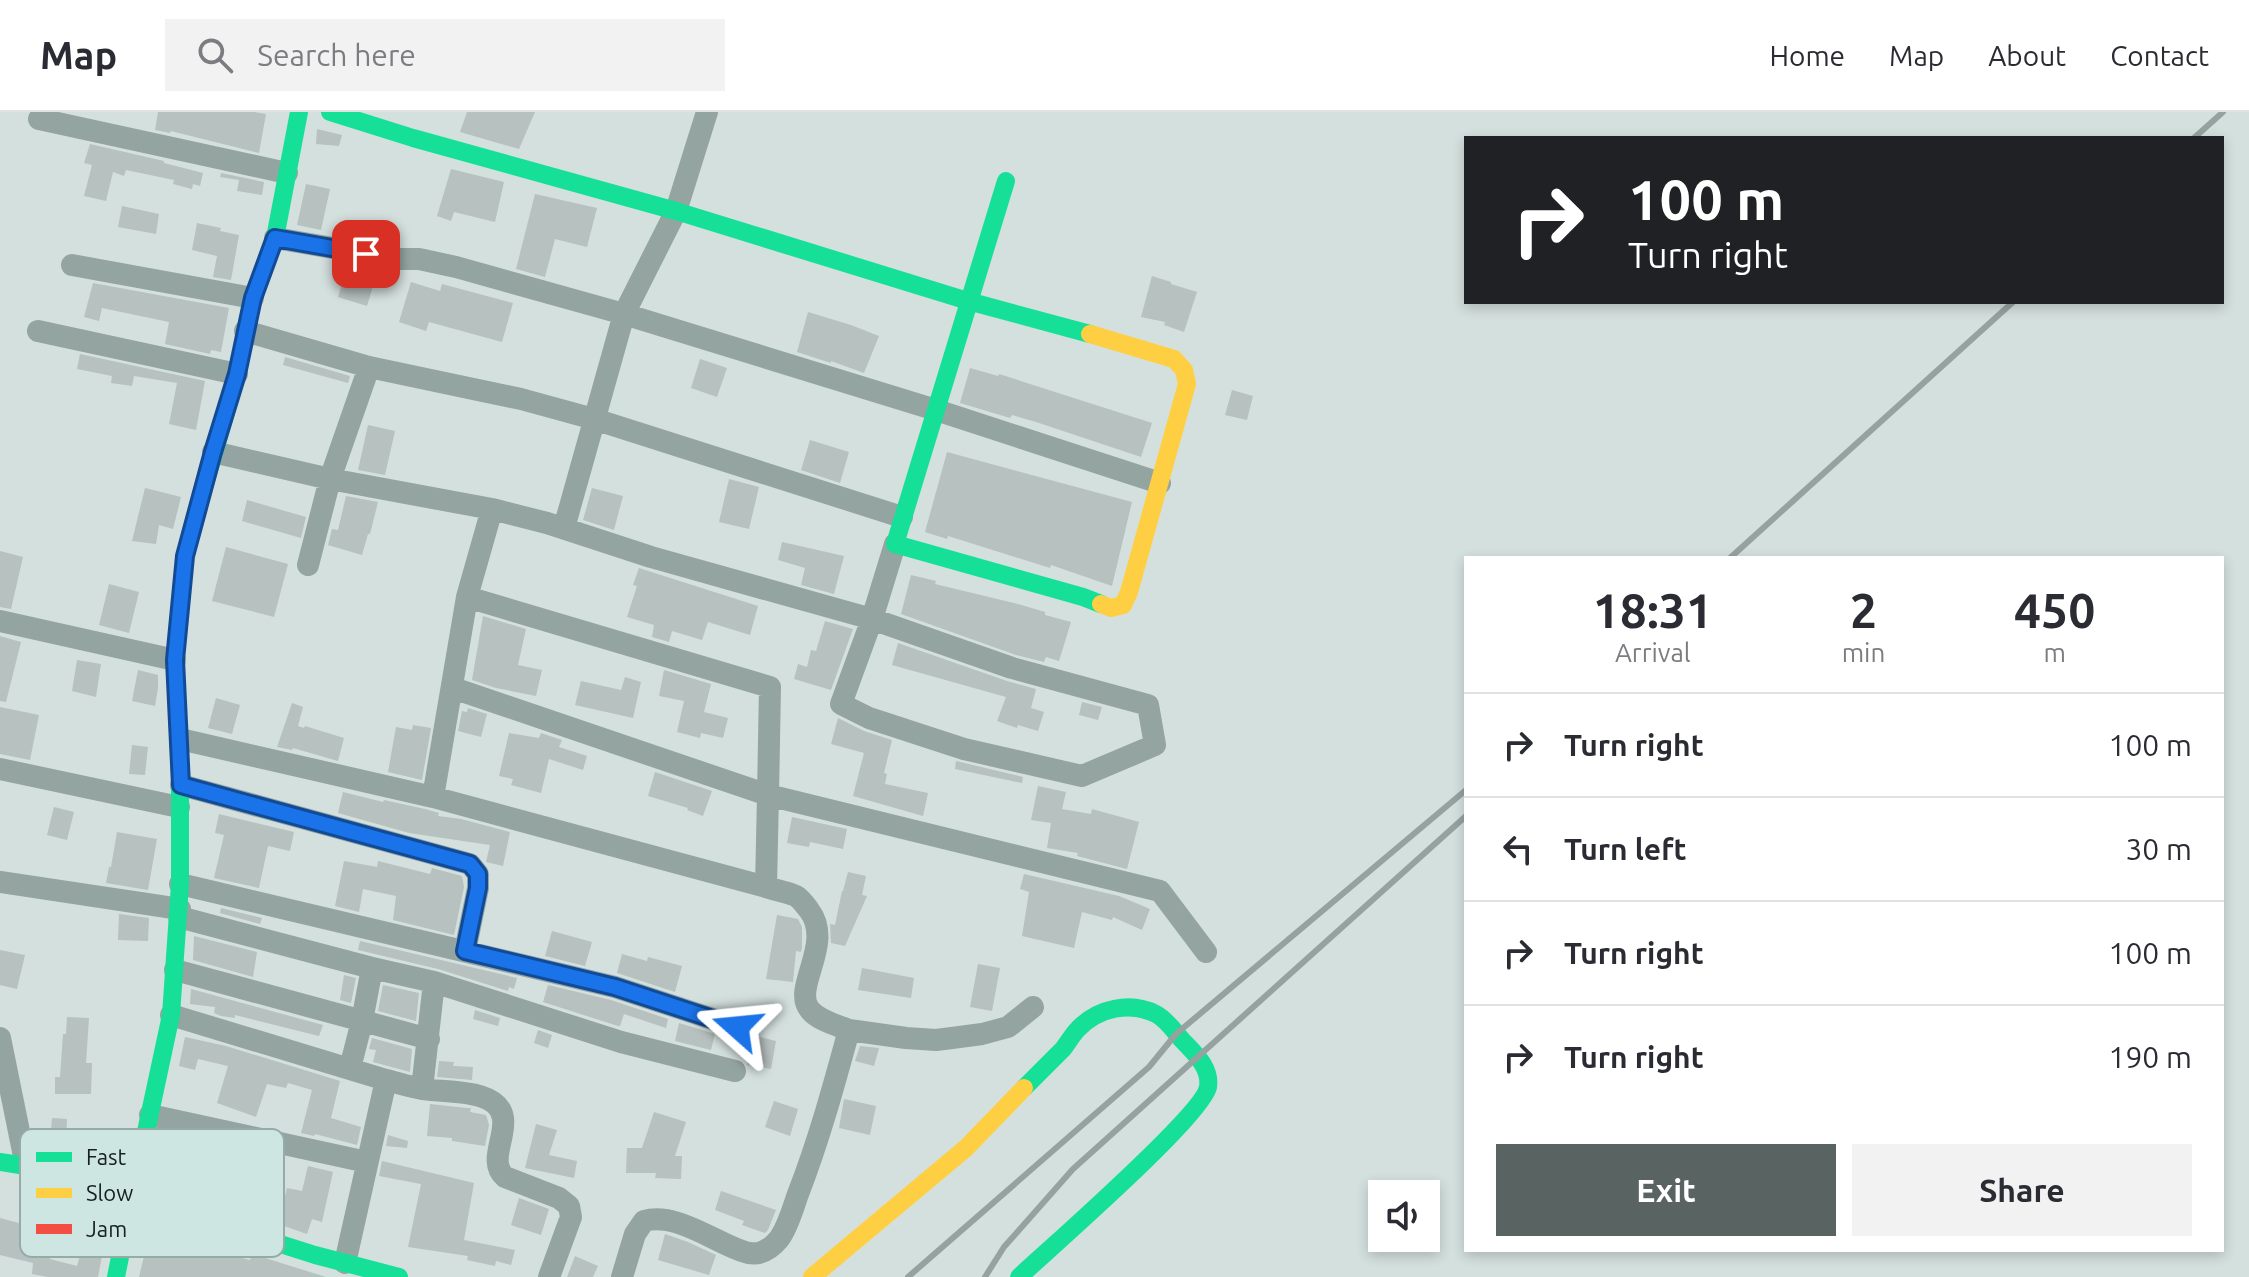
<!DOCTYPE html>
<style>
:root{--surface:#fff;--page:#f2f2f3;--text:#2b2b33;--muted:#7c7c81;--line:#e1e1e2;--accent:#596361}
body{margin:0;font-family:Ubuntu,sans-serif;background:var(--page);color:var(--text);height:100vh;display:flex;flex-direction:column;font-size:30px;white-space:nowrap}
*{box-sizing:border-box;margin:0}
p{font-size:26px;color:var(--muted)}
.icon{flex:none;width:44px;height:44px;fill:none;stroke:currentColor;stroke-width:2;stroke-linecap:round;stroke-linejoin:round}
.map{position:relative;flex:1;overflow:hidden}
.side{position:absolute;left:1464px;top:444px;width:760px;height:696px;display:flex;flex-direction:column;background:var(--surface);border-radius:0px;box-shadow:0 4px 12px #0003}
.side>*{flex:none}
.guide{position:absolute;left:1464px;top:24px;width:760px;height:168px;border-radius:0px;box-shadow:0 4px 12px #0003;background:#202124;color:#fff;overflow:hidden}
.controls{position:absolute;left:1368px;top:1068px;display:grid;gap:16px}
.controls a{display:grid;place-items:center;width:72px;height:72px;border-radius:0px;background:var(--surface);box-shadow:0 4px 12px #0003;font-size:40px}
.pin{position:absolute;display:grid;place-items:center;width:68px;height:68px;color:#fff;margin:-34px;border-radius:16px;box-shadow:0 4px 12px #0006}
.me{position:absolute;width:88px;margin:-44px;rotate:288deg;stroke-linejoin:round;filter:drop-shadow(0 0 6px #0008)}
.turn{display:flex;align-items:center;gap:28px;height:168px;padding:0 32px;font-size:36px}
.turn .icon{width:104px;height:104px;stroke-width:2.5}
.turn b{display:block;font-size:56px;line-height:68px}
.eta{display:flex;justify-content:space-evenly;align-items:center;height:136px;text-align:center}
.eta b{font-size:48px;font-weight:700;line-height:56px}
.primary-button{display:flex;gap:16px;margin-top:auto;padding:16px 32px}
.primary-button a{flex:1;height:92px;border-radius:0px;background:var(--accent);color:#fff;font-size:32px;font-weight:700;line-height:92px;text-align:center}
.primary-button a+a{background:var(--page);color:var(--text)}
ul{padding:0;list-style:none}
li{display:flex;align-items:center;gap:24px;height:104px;padding:0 32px;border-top:2px solid var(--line)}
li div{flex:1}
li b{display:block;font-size:30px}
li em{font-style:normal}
header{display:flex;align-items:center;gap:48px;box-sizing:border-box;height:112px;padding:0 40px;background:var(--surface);border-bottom:2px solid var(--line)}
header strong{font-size:38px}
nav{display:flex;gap:44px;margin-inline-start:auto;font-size:28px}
.search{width:560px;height:72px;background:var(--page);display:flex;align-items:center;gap:20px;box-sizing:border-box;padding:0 28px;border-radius:0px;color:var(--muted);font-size:30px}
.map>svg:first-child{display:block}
.building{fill:#b7c1bf}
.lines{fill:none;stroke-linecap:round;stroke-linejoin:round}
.street{stroke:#93a4a1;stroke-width:22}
.fast{stroke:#16e098;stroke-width:18}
.slow{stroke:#ffcf43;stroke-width:18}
.jam{stroke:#f24e42;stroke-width:18}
.rail{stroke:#96a2a0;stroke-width:6}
.route-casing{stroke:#114b97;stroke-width:20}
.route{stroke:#1a73e8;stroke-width:14}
.key{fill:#cee6e1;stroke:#97aba6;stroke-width:2}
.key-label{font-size:22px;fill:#17201e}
</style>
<header>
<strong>Map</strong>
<div class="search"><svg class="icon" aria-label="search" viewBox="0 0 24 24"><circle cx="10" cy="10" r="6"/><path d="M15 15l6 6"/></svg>Search here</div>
<nav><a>Home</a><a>Map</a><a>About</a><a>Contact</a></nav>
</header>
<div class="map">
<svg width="2249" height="1165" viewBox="0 0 2249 1165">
<rect width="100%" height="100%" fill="#d4e0de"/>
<path class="building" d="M158,0H254L266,2L259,41L171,19L170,21L155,18Z
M467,0H535L519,37L460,20Z
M317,17L342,23L339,34L316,32Z
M90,32L164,49V51L203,61L200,74L193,72L192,77L173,72L174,68L126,58L124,64L113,60L106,89L84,84L92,53L84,51Z
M451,57L504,70L495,110L454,100L451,109L437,104Z
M221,61L264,70L262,83L237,79L239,68L220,65Z
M306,72L330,77L321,118L297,113Z
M535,82L597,96L587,135L555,127L545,165L516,157Z
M122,94L159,102L156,122L118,115Z
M197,111L221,116L220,119L239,123L231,168L213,165L217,144L192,138Z
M347,156L376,164L367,194L338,185Z
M1152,164L1171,170V172L1197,180L1184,220L1164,213L1165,210L1141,205Z
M411,170L440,179L442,172L513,191L502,230L429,210L426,219L399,210Z
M93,171L229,196L221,240L211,238L210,242L165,232L169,210L102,196L99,209L84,205Z
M808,200L851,213L879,224L864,261L831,249V251L797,240Z
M80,242L205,269L196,318L169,312L177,271L134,264L132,274L111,271L112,264L77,257Z
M285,245L350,264L348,271L283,253Z
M700,247L727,256L717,285L691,276Z
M970,256L998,264L999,262L1152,311L1141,345L1036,310L1012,303L1010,306L960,291Z
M1232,278L1253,284L1247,308L1225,303Z
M368,313L395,319L385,363L358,358Z
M810,328L849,340L840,371L801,358Z
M947,340L1132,390L1112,474L1051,453L1050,456L948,424L947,427L925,420Z
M729,367L759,375L749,417L719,410Z
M145,376L181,385L173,417L159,413L156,432L132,429Z
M592,376L623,384L614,418L583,408Z
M346,384L378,390L370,422H368L362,443L328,433L332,417L338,418Z
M247,388L306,405L301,426L242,409Z
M782,430L844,444L834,482L801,473L805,456L778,448Z
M226,435L288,452L274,505L212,489Z
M0,439L23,445L11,497L0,495Z
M639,456L758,494L750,523L708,510L702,528L672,519L669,530L652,525L654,513L627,505L637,474L633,473Z
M911,463L936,469L935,472L1018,492L1045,500V503L1071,510L1059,549L1046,545L1044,550L1016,543L901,502Z
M109,472L139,480L129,521L99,513Z
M483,504L526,517L518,553L542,558L536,584L496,576L472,568Z
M825,509L853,517L831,578L794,567L798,552L807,555L811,538L816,539Z
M0,524L21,530L6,590L0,589Z
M898,531L1007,569L1036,577L1031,596L1044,600L1038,619L1018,613L1017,616L997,609L1006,585L892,553Z
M77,548L101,552L96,585L72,579Z
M138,558L158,563V576L155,594L132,589Z
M664,558L711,572L704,600L728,606L723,626L701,621L700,626L677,620L684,589L659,584Z
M625,565L641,570L633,606L575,593L581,569L621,578Z
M216,586L240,593L232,622L208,616Z
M1082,590L1102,595L1098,608L1079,603Z
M292,591L303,595L298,614L304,616L305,614L344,626L338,649L293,636L292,638L277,635Z
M0,595L39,603L30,648L0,642Z
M468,596L487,602L481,625L458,619L462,599L467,600Z
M838,606L864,619L892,628L884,661L887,662L885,672L928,681L923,704L853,684L864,641L831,632Z
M413,613L431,616L422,668L388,660L396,615L412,618Z
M509,621L539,626L541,621L562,628L559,635L587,644L583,658L549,647L541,681L511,673L513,667L499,664Z
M132,633L148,635L145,663L129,662Z
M956,649L1023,665L1022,671L955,657Z
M655,660L712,679L703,704L687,698L688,696L648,684Z
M1038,674L1066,680L1062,697L1091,702L1092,697L1139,710L1127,757L1077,744L1078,741L1047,736L1051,711L1031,708Z
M343,680L383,690L384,688L425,697L439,701L438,704L461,707L510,720L503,754L486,750L490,733L409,721L338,701Z
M54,695L74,700L67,728L47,723Z
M219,702L294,720L290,739L268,734L259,776L214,766L224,723L215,721Z
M792,705L847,717L843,737L810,730L809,735L787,731Z
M117,720L157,727L148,778L106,771L109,755H111Z
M344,749L377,755L378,749L430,762L432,756L462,764L464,775L454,823L393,808L396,784L363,777L359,800L335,794Z
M848,760L866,764L862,783L867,784L845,834L831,831L830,812L835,813L842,779H843Z
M1024,762L1119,784L1150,797L1142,818L1113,805L1112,808L1082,800L1074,836L1022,824L1029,780L1020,777Z
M221,796L262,806L260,812L220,801Z
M119,802L149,806L148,829L118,828Z
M777,803L798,807L802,815V836L801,840L796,839L793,870L766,867Z
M552,819L592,830L585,854L545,844Z
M194,824L257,840L253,865L193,848Z
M360,829L517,866L514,877L509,875L508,879L438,857L358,838Z
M0,838L25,843L17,877L0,873Z
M622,842L647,849L648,845L682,854L675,880L617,861Z
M978,852L1000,856L992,899L970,895Z
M862,856L914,866L911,886L858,878Z
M344,863L356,866L351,891L340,888Z
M383,873L419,881L416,909L378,899Z
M548,873L611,888L668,907L666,916L624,902L620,914H618L543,890Z
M191,877L323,913L319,924L235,903V906L221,904L214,901L215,895L190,892Z
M475,898L500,906L498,914L473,907Z
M67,905L89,906L86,951H92L91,982H55V965H60L63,922H66Z
M679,911L715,922L711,938L675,929Z
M538,918L552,923L548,936L534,931Z
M752,923L776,929L771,957L747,953Z
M185,925L226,934L340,969L331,1006L361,1015L357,1033L315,1022L314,1024L301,1021L312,978L288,971L286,976L267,972L256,1005L217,991L228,954L198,947L195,958L179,954Z
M372,926L412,937L410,960L373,950L376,938L369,937Z
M860,934L879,936L874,954L855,949Z
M439,949L454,950L453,954L473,955L472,968L437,965Z
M844,987L876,994L870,1023L839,1016Z
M774,989L798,997L790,1024L765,1015Z
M430,992L467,996H471L470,1000L486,1003L489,1013L485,1034L452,1029V1026L427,1024Z
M654,1000L686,1010L675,1044H682L681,1067L655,1066L656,1061H626L627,1036H642Z
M52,1006L67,1007L66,1032L123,1035L121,1049L71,1048L49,1042Z
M536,1012L557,1018L549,1043L577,1049L574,1066L525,1056Z
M388,1023L408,1029L407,1036L386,1034Z
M382,1049L474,1071L464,1128L515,1138L511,1153L496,1149L495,1154L467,1148L468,1144L408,1135L421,1072L379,1064Z
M308,1054L333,1060L322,1110L312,1107L307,1122L278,1112L287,1076L302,1079Z
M721,1079L776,1098L768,1118L765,1121L742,1113L744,1109L715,1098Z
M519,1086L549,1097L541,1123L511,1113Z
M93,1097L108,1101L106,1107H109L98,1165H48L32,1162L33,1151L0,1143V1106L30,1114L34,1098L58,1103L50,1147L77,1154Z
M151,1110L215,1130L212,1138L250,1148L252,1142L326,1165H139L146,1136H144Z
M665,1122L688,1130L716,1143L709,1163L658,1148Z
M575,1144L598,1154L593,1165H567Z"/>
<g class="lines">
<path class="street" d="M39,7L287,61
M275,126L397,147H419L456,155L624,202L936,298L1160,371
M72,153L253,186
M38,219L237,262
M245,219L369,255L521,287L594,307L902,405
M213,340L330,367L492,397L547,411L651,445L872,507L841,592L869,606L964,637L1082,664L1155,633L1148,593L1012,556L872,507L895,432
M564,416L624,202L676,99L707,0
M308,453L330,367L369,255
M467,485L770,575L768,683L1160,779L1206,840
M0,509L175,548
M180,627L433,685L766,775L768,683L453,576
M0,657L179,695
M181,673L470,752L478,762V776L465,839
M433,685L467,485L492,397
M0,770L180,797
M180,772L615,875L737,915
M766,775C775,778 787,780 796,784C801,787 805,793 809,798C835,832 791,876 810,898C819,909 837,913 849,918
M179,805L372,856L434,870L621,930L735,959
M175,858L429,927
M171,903L386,968C398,971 410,975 422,977C445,981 499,976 503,1006C506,1026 488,1050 505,1065L559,1086L569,1094L571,1105L549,1165
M0,926L26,1054
M350,956L362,909L372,856
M422,977L434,870
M150,1003L367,1050
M345,1151L386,968
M622,1165L635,1122L644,1109C675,1100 713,1129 742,1139C757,1145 769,1139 779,1127C788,1115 793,1096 798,1082C819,1028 834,973 849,918L906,926L936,928L952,926L982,922L1008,915L1033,895"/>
<path class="fast" d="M330,0L413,26L676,99L968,189L1090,222
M1006,69L895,432L1083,485L1101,492
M197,400L237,262L253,186L275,126L299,0
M0,1050L26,1054L132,1085L171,903L180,772V662
M116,1165L132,1085L315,1143L399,1165
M1019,1165C1049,1137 1203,1003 1208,975C1211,955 1194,941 1182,928C1175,920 1166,907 1156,902C1130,889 1098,896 1078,917C1072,923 1068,931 1063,937C1050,950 1037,963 1024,976"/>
<path class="slow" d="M1090,222L1174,247L1184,258L1187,272L1129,480L1123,493L1111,496L1101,492
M812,1165L966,1036L1024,976"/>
<path class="jam" d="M180,662L175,548L185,444L197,400"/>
<path class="rail" d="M2194,26L2223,0
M1730,446L2013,190
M908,1165L1149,955L1176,922L1466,678
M985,1165L1004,1135L1073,1057L1466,704"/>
</g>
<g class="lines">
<defs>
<path id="route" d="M366,142L275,126L253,186L237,262L213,340L185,444L175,548L181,673L470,752L478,762V776L465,839L615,875L737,915"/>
</defs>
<use href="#route" class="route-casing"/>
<use href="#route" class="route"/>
</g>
<rect x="20" y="1017" width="264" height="128" rx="12" class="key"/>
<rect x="36" y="1040" width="36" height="10" fill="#16e098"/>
<rect x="36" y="1076" width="36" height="10" fill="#ffcf43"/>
<rect x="36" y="1112" width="36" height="10" fill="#f24e42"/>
<g class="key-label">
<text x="86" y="1053">Fast</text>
<text x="86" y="1089">Slow</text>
<text x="86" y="1125">Jam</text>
</g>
</svg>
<div class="controls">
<a><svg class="icon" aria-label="sound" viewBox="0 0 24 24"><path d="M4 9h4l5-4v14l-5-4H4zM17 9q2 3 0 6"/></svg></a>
</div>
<div class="pin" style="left:366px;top:142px;background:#d93025"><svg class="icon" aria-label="arrive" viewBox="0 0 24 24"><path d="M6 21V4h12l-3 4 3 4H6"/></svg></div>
<svg class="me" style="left:737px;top:915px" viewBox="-20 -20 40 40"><path d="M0-17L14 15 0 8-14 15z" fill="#1a73e8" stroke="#fff" stroke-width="4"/></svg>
<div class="guide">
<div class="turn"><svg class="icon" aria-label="right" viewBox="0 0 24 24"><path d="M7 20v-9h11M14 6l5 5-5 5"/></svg><div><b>100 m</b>Turn right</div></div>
</div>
<section class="side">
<div class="eta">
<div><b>18:31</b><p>Arrival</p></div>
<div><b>2</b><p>min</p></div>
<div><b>450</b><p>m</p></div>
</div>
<ul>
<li><svg class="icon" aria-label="right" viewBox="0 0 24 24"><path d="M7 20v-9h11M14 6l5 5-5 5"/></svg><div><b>Turn right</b></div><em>100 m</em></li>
<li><svg class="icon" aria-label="left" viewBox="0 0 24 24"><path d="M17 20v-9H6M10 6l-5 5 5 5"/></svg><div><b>Turn left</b></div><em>30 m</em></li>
<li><svg class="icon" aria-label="right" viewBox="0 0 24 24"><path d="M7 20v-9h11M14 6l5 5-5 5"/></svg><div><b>Turn right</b></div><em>100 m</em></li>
<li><svg class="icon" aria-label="right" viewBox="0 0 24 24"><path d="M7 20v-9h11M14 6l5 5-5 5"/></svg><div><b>Turn right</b></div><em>190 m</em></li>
</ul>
<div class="primary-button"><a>Exit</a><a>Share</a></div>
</section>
</div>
